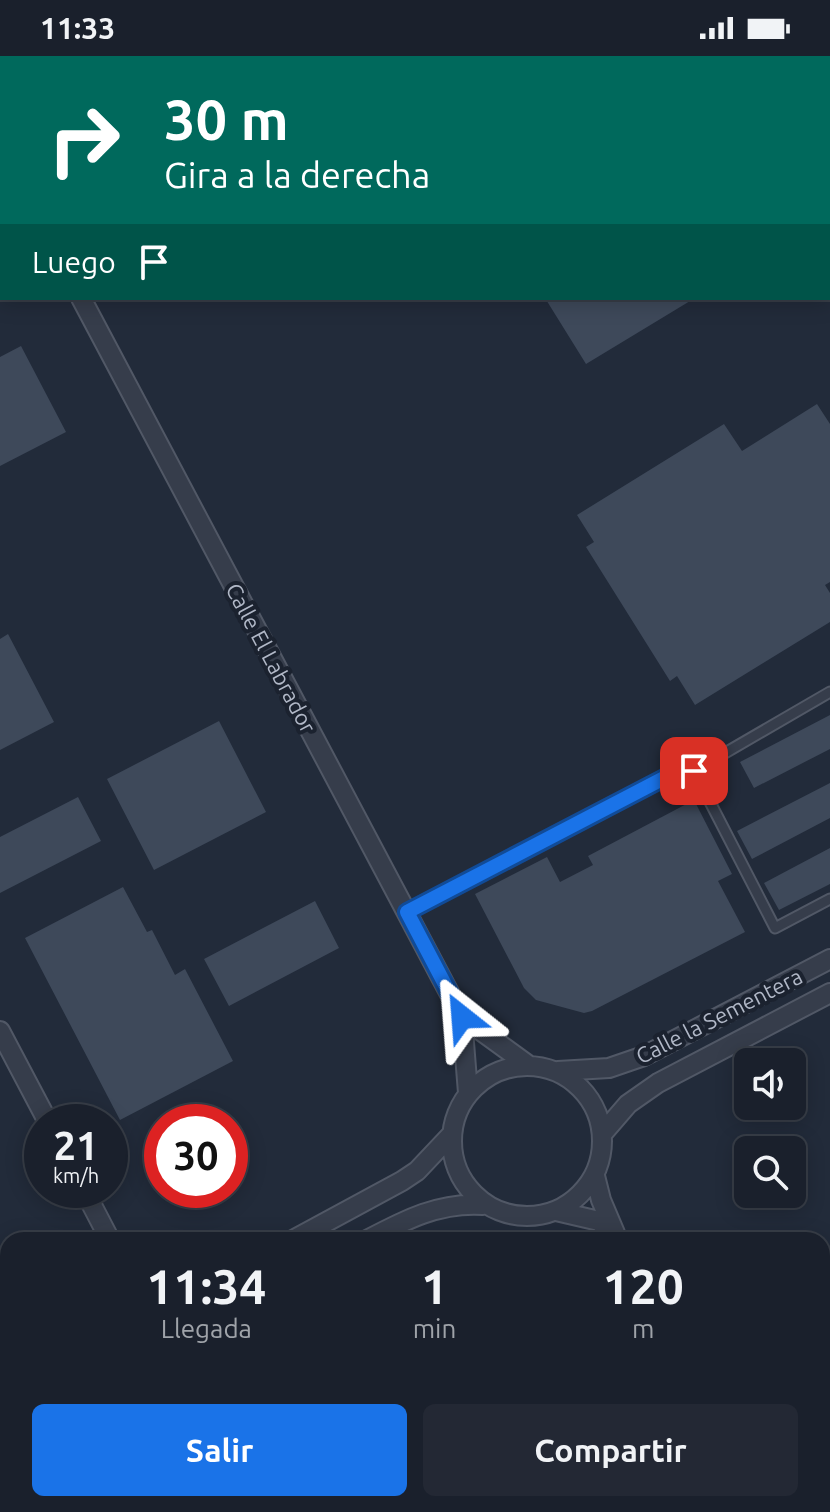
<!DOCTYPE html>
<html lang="es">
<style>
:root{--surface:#1a202c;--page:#232834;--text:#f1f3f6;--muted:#9fa3a9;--line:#383e48;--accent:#1a73e8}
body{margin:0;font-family:Ubuntu,sans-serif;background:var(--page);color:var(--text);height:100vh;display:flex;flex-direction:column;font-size:30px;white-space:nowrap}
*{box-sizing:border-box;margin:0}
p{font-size:26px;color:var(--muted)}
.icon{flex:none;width:44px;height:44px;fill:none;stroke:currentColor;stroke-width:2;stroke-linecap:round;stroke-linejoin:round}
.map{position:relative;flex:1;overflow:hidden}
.side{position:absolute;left:0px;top:1176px;width:830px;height:280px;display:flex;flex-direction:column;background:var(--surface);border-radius:24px 24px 0 0;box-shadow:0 4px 20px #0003,0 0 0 2px var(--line)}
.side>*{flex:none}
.top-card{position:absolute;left:0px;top:0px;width:830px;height:244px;box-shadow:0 4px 20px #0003,0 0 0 2px var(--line);background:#00695c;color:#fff;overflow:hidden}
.buttons{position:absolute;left:734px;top:992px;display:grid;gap:16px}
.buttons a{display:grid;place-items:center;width:72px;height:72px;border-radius:12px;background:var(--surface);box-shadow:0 4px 20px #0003,0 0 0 2px var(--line);font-size:40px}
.speed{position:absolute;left:24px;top:1048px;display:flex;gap:16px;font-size:40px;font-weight:700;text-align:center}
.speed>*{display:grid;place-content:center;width:104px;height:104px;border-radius:50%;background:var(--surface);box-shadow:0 4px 20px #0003,0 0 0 2px var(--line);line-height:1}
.speed small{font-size:20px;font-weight:400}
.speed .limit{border:12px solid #d22;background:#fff;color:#111}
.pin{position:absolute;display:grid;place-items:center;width:68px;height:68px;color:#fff;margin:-34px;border-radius:16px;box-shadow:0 4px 12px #0006}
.me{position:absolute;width:88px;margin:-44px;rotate:332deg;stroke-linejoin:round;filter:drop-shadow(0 0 6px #0008)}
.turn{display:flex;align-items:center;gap:28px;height:168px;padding:0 32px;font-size:36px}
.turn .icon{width:104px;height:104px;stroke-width:2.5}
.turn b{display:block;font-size:56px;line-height:68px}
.then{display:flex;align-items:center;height:76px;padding:0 32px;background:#0003;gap:16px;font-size:30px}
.eta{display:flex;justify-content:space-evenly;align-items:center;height:136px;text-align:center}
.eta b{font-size:48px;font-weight:700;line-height:56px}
.primary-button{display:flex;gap:16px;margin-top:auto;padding:16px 32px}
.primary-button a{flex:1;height:92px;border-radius:12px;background:var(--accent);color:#fff;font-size:32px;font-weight:700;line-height:92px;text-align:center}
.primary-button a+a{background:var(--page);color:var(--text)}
.status{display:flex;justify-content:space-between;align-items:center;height:56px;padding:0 40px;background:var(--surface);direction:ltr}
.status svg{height:22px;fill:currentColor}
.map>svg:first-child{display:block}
.building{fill:#3e495a}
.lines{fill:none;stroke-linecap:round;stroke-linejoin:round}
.service-casing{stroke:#515866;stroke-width:13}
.minor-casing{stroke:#515866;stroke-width:22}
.trunk-casing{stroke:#414855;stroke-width:34}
.service{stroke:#363d4b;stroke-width:9}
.minor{stroke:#363d4b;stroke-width:18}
.trunk{stroke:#62625f;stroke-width:30}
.route-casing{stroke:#114b97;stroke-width:20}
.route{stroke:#1a73e8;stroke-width:14}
.labels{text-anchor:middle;stroke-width:8;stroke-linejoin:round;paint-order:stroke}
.street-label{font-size:22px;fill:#b1b8c7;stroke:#1b222f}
</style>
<div class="status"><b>11:33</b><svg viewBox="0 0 49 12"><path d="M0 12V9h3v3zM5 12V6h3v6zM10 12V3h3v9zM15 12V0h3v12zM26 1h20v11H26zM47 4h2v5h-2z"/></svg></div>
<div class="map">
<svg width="830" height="1456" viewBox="0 0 830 1456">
<rect width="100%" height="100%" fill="#222b3a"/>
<path class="building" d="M545,242H695L586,308Z
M21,290L66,376L0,410V301Z
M817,348L830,368V526L825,529L830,537V566L695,649L677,620L670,625L586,491L594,486L577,459L724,368L742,395Z
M8,578L54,666L0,694V583Z
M830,659V693L754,732L740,706Z
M219,665L266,756L154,814L107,723Z
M830,727V762L752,803L737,775Z
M78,741L101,785L0,837V781Z
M694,744L732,818L718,825L745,876L592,955L584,957L536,944L524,932L475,838L547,801L560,826L593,809L588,800Z
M830,792V828L779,854L764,827Z
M123,831L147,876L152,874L175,919L185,913L233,1005L120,1064L25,882Z
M315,845L339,892L229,950L204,903Z
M435,1448H581L589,1456H426Z
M597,1448H733L724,1456H604Z"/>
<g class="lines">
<defs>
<path id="service" d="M694,715L775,872L830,843
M407,856L666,721L694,715L830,636"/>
<path id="minor" d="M0,211L2,210
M81,242L462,961L468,1037
M462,961L528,1009
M0,975L48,1066
M452 1085a75 75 0 1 1 150 0a75 75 0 1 1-150 0Z
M558,1015L609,1012L644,1000L830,903
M603,1077L628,1048L658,1027L830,937
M595,1120L601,1144L615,1177
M84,1134L110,1184
M556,1155L599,1165L619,1184
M293,1184L402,1125L417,1115L451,1079
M367,1184C405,1164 439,1146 483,1149
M0,1338L8,1334
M0,1377L8,1372
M822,1408L830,1417
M308,1448L316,1456"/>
<path id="trunk" d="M702,0L703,2
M739,0L741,2
M828,142L830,145
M828,203L830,206"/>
</defs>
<use href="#service" class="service-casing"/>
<use href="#minor" class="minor-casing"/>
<use href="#trunk" class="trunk-casing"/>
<use href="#service" class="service"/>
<use href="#minor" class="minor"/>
<use href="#trunk" class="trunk"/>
</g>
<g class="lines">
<defs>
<path id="route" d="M462,961L407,856L666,721L694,715"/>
</defs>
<use href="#route" class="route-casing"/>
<use href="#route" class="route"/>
</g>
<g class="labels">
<g class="street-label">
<text transform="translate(271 602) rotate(62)" y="8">Calle El Labrador</text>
<text transform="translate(719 960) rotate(-27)" y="8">Calle la Sementera</text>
</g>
</g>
</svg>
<div class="buttons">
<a><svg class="icon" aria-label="sound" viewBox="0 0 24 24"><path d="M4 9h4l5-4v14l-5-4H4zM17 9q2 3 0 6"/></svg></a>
<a><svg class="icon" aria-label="search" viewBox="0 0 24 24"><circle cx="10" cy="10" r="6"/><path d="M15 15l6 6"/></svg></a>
</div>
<div class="speed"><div>21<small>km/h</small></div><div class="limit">30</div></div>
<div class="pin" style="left:694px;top:715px;background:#d93025"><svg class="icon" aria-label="arrive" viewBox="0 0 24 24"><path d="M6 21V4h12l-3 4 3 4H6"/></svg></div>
<svg class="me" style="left:462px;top:961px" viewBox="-20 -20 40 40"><path d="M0-17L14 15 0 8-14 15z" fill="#1a73e8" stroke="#fff" stroke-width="4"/></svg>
<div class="top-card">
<div class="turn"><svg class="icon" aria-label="right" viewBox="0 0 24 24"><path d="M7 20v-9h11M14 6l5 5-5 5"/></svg><div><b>30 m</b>Gira a la derecha</div></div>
<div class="then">Luego<svg class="icon" aria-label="arrive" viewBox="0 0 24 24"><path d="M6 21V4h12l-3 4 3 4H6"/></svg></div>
</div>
<section class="side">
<div class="eta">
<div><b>11:34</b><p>Llegada</p></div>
<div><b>1</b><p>min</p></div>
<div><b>120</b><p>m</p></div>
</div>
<div class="primary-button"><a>Salir</a><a>Compartir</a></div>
</section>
</div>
